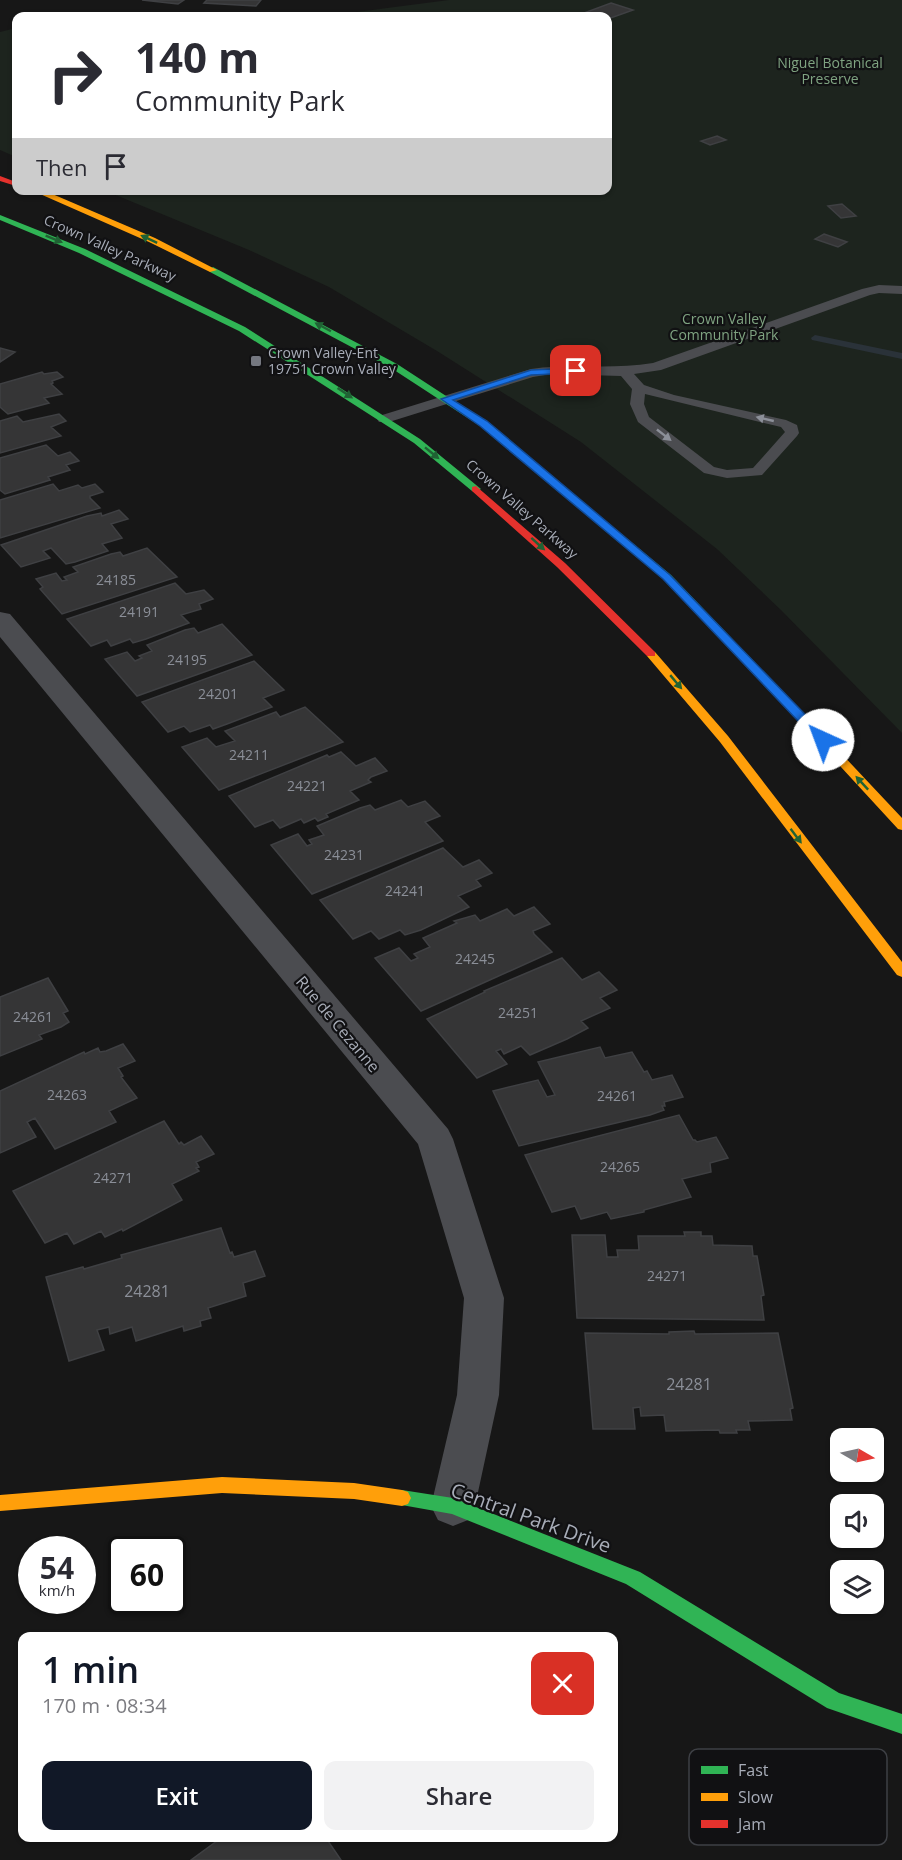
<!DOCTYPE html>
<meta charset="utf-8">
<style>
:root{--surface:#fff;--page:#f2f2f3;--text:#2b2b33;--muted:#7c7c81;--accent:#111827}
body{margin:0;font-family:"Open Sans",sans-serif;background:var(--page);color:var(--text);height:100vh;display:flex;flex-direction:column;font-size:22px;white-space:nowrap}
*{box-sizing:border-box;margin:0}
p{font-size:20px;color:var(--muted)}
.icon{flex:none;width:33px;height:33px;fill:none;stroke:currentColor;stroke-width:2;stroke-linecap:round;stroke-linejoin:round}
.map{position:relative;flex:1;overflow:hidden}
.details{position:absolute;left:18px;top:1632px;width:600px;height:210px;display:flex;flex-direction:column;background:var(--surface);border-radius:12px;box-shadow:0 2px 4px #0004}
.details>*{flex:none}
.banner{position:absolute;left:12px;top:12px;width:600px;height:183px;border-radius:12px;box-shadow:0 2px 4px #0004;background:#fff;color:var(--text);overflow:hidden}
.needle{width:39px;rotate:99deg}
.fabs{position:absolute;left:830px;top:1428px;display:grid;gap:12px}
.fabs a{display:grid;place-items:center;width:54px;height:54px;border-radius:12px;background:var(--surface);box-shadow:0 2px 4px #0004;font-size:30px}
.speed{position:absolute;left:18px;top:1536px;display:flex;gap:12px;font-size:30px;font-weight:700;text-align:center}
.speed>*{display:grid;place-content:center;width:78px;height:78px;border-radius:50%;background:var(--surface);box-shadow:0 2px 4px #0004;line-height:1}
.speed small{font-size:15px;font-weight:400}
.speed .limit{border:3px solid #111;border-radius:9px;background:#fff;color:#111}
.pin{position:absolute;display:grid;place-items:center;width:51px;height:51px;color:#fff;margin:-26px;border-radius:12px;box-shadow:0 3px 9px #0006}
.me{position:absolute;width:66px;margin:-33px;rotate:317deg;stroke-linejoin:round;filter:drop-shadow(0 0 4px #0008)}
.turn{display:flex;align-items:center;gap:21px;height:126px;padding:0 24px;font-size:27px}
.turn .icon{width:78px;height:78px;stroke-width:2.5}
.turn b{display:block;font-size:42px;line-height:51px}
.then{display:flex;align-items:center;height:57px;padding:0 24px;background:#0003;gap:12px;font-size:22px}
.round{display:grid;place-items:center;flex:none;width:63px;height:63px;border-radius:12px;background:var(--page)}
.summary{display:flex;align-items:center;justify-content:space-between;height:102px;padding:0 24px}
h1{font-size:36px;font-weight:600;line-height:45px;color:var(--accent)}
.primary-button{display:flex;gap:12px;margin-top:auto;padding:12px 24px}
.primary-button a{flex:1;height:69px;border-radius:12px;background:var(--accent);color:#fff;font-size:24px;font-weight:600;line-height:69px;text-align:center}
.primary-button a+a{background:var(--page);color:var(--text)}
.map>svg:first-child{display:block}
.green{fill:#1d241e}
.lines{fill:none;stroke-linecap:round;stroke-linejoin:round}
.stream{fill:#2a3239;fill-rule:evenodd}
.building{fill:#353536;stroke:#3f4043;stroke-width:1.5}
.lane{fill:#4b4c50;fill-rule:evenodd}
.street{fill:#4b4c50;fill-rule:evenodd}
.fast{fill:#30b455;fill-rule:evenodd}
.slow{fill:#ff9f0a;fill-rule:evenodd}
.jam{fill:#e5322d;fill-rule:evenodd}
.oneway{fill:#206234}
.oneway2{fill:#8c9099}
.route{fill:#1a73e8;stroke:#114b97;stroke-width:1.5}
.poi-dot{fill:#757880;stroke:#111113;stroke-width:2}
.labels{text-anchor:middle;stroke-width:4.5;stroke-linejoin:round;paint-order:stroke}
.far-park-label{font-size:14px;fill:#7fa381;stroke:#111113}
.far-street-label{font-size:14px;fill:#a8adb8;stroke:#111113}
.far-poi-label{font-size:14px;fill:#a8adb8;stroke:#111113;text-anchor:start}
.number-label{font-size:14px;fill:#8b8f98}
.street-label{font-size:16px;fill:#a8adb8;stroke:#111113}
.near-number-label{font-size:16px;fill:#8b8f98}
.near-street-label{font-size:20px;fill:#a8adb8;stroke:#111113}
.key{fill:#111113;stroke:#3e4045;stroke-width:1.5}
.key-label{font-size:16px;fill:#a8adb8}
</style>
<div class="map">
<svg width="902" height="1860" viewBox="0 0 902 1860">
<rect width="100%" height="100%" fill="#171717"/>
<path class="green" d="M449,0H902V733L781,610L717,549L581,442L437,351L329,287L249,250L106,191L608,190V16H326Z
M16,28V157L0,150V32Z"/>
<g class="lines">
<path class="stream" d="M815,335L902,353V359L812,340L811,338Z"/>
</g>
<path class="building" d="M142,0H184L178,4Z
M207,0H261L256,6L204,3Z
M611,3L633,10L608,19V16H576Z
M717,136L726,140L710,145L701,141Z
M842,204L856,216L841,218L828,206Z
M824,234L847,242L838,247L815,239Z
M0,348L15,352L0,362Z
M42,372L44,374L57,372L63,377L52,381L53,383L51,384L62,394L44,398L49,403L8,414L0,407V384Z
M59,414L66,421L51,427L61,436L0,453V421L17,416L23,422Z
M46,445L58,456L70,452L79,461L66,465L70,470L48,477L50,480L5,494L0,490V458Z
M53,484L59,491L78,485L82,488L95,484L103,492L90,496V498L100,508L0,538V500Z
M119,510L128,519L111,524L122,538L102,544L108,551L75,562L66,564L51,548L43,551L50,558L21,567L1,545L87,516L101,513L102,516Z
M147,548L177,577L62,614L40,589L43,587L36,579L56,573L62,581L67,580L64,577L78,572L73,567L111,554L120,552L123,556Z
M175,583L186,594L204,590L213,599L199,604L201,609L181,615L189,623L146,639L133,643L130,639L111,646L107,640L91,646L67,619Z
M222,624L252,655L137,696L105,659L127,652L135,661L142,658L139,656L152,651L147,645L185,630L194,628L198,633Z
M254,661L284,690L263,698L272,707L227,724L213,729L210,725L190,732L184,726L168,732L142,702Z
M305,707L343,742L219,790L182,747L207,738L216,747L235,741L225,731L276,712L280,717Z
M341,752L356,766L375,758L387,771L371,777L368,780L371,782L350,791L359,800L326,814L328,817L318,821L315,818L304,823L301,819L280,828L273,820L255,827L229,796L327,755L329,757Z
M401,800L408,807L425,801L440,816L425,822L443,841L312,894L271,845L298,834L307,846L312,844L309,840L324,835L317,826L360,808L370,805L375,810Z
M443,848L463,867L479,860L492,873L476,880L481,886L458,896L469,907L421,930L405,935L400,930L379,939L371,931L353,939L320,900Z
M534,907L550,924L533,931L534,934L552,952L421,1011L375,958L399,948L411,961L418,958L414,954L430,947L423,938L457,923L454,921L475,915L480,921L507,909L514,916Z
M562,958L582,980L599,972L617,990L600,998L610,1008L581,1021L588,1028L567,1039L530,1055L521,1046L504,1054L501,1049L496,1051L507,1064L477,1078L427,1019L485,992L484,991Z
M48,978L68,1011L63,1013L69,1022L61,1027L39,1035L42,1039L0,1056V997Z
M123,1044L135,1061L118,1068L123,1076L121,1077L137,1098L109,1111L116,1122L55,1149L35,1118L27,1122L36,1137L0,1153V1091L84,1052L85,1054L98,1048L100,1052L106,1051Z
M600,1047L605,1058L632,1052L644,1072L647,1071L652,1080L672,1075L683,1097L664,1102L665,1106H662L664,1110L650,1115L519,1146L493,1091L538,1080L547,1097L555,1095L538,1062Z
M679,1115L693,1140H695L697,1142L716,1137L728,1158L710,1163L711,1172L682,1179L691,1197L644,1210V1212L611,1219L607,1212L581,1219L575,1206L552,1212L525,1155Z
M164,1121L179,1144L181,1142L184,1145L201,1136L214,1154L196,1162L199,1167L196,1168L199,1171L172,1184L182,1200L123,1231L122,1229L105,1237L101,1231L74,1244L67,1233L45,1243L13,1191Z
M221,1228L230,1253L232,1252L234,1257L255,1251L265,1276L243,1283L246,1296L208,1308L211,1318L200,1321L201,1326L184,1331L183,1326L136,1341L132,1327L110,1334L109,1327L97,1330L104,1350L69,1361L46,1277L83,1267L84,1269L122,1258L121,1255Z
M684,1232H701V1236H712L713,1245L752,1246L753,1256H757L764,1295L761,1296L764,1320L577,1318L572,1235H605L607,1257H618L617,1250H639L638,1236H685Z
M694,1331L695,1334L778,1333L793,1408L790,1409L792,1420L748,1421L750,1430H736L737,1433H720L719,1430L666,1431L664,1415L641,1416L640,1407L633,1408L635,1429H593L585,1333L669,1334V1332Z
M221,1838H326L341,1860H191Z"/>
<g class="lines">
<path class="lane" d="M879,285L902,286V294L879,293L870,295L661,370L634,374L644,385L674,395L786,420L797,425L799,433L797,436L762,475L727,478L704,473L638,422L630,404L632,389L621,376L551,374L533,377L389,422H379L377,419L379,416L531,369C572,363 612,370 653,363L862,289ZM645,394L781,427L785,432L753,468L727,470L714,467L649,417L644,404Z"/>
<path class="street" d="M0,612L10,614L448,1129L453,1139L504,1298L499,1395L475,1506L468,1520L453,1526L438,1520L431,1506L457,1395L464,1298L418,1144L0,637Z"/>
<path class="fast" d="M0,215L85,249L245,327L420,439L481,489L476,492L472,491L414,443L239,331L79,253L0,220Z
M213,267L397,364L486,422L671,575L791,700L793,702L791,704H783L663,579L480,426L391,368L210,272L209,270Z
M402,1490L453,1498L640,1572L839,1693L902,1714V1734L827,1708L626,1584L452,1514L396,1504L393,1498L396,1492Z"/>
<path class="slow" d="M31,190H43L155,238L217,270L210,272L149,242Z
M651,651L655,652L728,736L902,962V977L897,975L720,742L647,656V652Z
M787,698L791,700L902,818V830L898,829L783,704L781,702Z
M222,1477L354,1483L402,1490L408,1492L411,1498L408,1504L402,1506L354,1499L222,1493L0,1511V1495Z"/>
<path class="jam" d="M0,176L16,182V186L0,181Z
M476,486L565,563L655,652V656H647L557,567L472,491V487Z"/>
</g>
<defs><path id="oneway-solid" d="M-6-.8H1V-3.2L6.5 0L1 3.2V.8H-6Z" transform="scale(1.5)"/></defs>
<g class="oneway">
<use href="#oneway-solid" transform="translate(54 239) rotate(22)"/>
<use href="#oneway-solid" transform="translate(149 239) rotate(-155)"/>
<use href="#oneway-solid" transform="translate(323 327) rotate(-152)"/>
<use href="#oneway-solid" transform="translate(345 393) rotate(34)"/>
<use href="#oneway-solid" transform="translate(432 453) rotate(39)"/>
<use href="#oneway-solid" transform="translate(538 544) rotate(42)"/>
<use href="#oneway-solid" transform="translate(676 682) rotate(50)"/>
<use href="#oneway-solid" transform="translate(862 783) rotate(-133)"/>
<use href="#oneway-solid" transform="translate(796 836) rotate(53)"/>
</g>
<g class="oneway2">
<use href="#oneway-solid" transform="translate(765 419) rotate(-167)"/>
<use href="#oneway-solid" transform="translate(664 435) rotate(38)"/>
</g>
<path class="route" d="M576,368L579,369V373L531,375L453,400L487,421L670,575L827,737V742H818L663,579L480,426L441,399L531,370Z"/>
<rect class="poi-dot" x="250" y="355" width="12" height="12" rx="3"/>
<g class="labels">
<g class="far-park-label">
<text x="830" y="68">Niguel Botanical<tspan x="830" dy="16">Preserve</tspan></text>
<text x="724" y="324">Crown Valley<tspan x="724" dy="16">Community Park</tspan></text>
</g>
<g class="far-street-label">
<text transform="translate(110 248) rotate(24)" y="5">Crown Valley Parkway</text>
<text transform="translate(522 509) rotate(41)" y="5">Crown Valley Parkway</text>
</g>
<g class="far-poi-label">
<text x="268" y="358">Crown Valley-Ent<tspan x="268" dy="16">19751 Crown Valley</tspan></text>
</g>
<g class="number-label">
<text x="116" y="585">24185</text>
<text x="139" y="617">24191</text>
<text x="187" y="665">24195</text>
<text x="218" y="699">24201</text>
<text x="249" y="760">24211</text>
<text x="307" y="791">24221</text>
<text x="344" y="860">24231</text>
<text x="405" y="896">24241</text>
<text x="475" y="964">24245</text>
<text x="518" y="1018">24251</text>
<text x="33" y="1022">24261</text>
<text x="67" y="1100">24263</text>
<text x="617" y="1101">24261</text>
<text x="620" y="1172">24265</text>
<text x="113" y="1183">24271</text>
<text x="667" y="1281">24271</text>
</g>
<g class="street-label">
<text transform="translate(338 1024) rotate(50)" y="6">Rue de Cezanne</text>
</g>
<g class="near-number-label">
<text x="147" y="1297">24281</text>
<text x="689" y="1390">24281</text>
</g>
<g class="near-street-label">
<text transform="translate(531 1518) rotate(20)" y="7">Central Park Drive</text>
</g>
</g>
<rect x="689" y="1749" width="198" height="96" rx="9" class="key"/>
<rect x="701" y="1766" width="27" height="8" fill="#30b455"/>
<rect x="701" y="1793" width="27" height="8" fill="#ff9f0a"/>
<rect x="701" y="1820" width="27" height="8" fill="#e5322d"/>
<g class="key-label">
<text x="738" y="1776">Fast</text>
<text x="738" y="1803">Slow</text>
<text x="738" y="1830">Jam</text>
</g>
</svg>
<div class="fabs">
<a><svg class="needle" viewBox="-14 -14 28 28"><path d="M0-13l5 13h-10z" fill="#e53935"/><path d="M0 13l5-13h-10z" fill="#7c7c81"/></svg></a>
<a><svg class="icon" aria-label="sound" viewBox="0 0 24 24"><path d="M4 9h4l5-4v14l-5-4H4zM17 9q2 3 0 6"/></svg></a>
<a><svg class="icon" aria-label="layers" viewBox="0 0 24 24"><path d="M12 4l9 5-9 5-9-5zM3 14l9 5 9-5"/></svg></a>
</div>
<div class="speed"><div>54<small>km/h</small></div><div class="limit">60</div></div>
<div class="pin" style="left:576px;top:371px;background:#d93025"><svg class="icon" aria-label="arrive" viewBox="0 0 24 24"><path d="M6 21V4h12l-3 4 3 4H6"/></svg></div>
<svg class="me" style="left:823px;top:740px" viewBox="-20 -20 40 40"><circle r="19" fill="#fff"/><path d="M0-13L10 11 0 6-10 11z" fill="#1a73e8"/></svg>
<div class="banner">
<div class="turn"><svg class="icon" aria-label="right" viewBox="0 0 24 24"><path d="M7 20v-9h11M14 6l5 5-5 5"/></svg><div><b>140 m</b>Community Park</div></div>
<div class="then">Then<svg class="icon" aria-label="arrive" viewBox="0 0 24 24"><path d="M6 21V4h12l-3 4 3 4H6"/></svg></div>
</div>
<section class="details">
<div class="summary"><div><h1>1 min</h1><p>170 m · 08:34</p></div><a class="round" style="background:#d93025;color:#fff"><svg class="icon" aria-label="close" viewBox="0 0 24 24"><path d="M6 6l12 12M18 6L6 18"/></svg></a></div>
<div class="primary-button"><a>Exit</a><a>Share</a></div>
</section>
</div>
